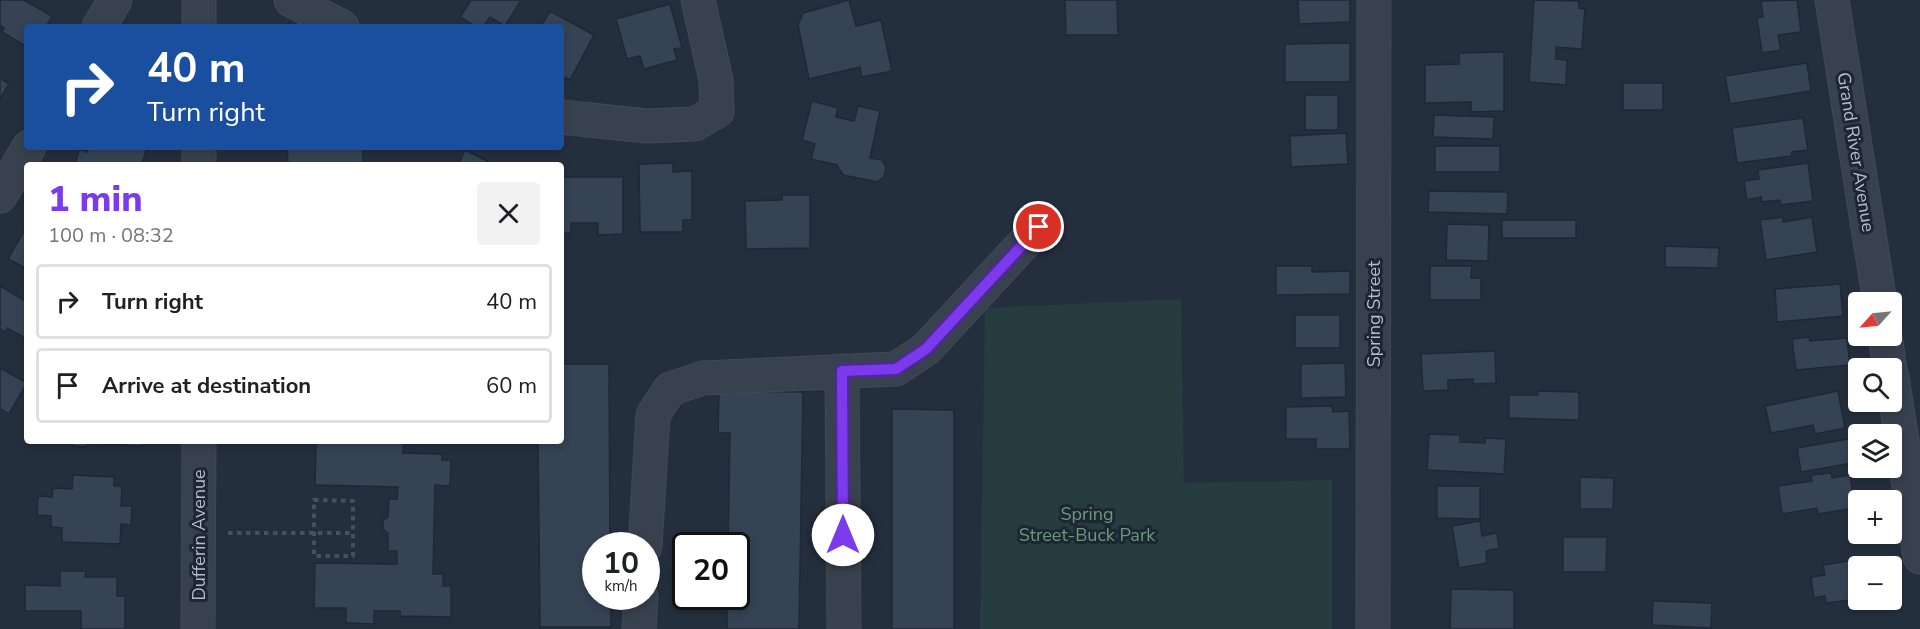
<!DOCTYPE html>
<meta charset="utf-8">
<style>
:root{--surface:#fff;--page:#f2f2f2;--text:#202124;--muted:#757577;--line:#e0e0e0;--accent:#7c3aed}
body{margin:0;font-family:"Nunito Sans",sans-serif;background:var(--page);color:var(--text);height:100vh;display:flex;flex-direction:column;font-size:22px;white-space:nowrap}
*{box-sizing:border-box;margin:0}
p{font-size:20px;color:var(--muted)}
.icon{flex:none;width:33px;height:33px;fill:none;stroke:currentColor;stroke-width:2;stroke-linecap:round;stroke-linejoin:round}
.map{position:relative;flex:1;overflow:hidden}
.drawer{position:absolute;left:24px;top:162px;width:540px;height:282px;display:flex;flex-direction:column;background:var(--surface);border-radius:6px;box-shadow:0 3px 9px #0003}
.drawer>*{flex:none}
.hud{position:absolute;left:24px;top:24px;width:540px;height:126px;border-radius:6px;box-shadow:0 3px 9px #0003;background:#1a4fa0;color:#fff;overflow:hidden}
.needle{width:39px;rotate:243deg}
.tools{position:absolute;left:1848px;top:292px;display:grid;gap:12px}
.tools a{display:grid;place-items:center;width:54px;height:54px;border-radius:6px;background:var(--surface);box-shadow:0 3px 9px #0003;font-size:30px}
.speed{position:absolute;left:582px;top:532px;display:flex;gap:12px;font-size:30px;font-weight:700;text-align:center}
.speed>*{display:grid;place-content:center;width:78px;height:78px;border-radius:50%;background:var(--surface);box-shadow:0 3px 9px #0003;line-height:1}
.speed small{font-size:15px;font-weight:400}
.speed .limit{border:3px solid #111;border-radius:9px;background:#fff;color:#111}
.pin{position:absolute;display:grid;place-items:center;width:51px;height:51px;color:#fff;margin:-26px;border:3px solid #fff;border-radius:50%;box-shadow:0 2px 6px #0007}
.me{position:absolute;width:66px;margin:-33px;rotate:0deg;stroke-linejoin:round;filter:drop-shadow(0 0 4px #0008)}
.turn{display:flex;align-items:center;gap:21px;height:126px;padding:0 24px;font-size:27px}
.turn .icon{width:78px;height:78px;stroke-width:2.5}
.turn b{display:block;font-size:42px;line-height:51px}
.round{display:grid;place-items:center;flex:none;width:63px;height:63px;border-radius:6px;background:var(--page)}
.head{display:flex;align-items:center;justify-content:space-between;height:102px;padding:0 24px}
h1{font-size:36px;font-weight:800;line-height:45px;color:var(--accent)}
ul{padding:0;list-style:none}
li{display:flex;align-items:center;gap:18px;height:75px;margin:0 12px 9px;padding:0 12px;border:3px solid var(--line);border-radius:6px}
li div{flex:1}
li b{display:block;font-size:22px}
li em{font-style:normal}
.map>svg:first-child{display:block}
.green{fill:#263c3f}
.building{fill:#364354;stroke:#1f2835;stroke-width:1.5}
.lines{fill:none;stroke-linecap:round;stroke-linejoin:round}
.minor-casing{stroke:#414a57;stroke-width:35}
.path{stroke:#3f5557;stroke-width:4;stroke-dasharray:4.5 4.5;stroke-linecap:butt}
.minor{stroke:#38414e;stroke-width:33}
.route-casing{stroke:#51269a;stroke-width:15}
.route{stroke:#7c3aed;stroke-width:10}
.labels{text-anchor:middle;stroke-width:6;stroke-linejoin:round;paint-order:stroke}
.street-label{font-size:18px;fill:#b4bcc9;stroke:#1d2633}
.park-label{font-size:18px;fill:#6b9a76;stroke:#1d2633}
</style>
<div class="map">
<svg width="1920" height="629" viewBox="0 0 1920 629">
<rect width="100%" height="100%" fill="#242f3e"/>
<path class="green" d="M1181,299L1184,483L1332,480V629H980L985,308Z"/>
<path class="building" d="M0,0H24L52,16L46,27H27V47L2,32L4,28L0,26Z
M471,0H521L505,26L490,17L483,27H476L460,17Z
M849,0L856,26L881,20L892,71L862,77L860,67L809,79L798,25L803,13Z
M1065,0H1117L1118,35H1066Z
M1298,0H1350V22L1299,24Z
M1534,0L1579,1V8L1585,9L1582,49L1556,47V59L1567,60L1566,85L1529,82Z
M1797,0L1801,32L1778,35L1781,50L1762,53L1757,18L1763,17L1761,1Z
M670,4L682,48L674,49L677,60L644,69L640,56L627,59L616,19Z
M550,11L594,35L570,80L561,76V27H541Z
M1350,43V82H1285V44Z
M1504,52V111L1471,112V102L1425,103V65L1459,64V53Z
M1807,63L1811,91L1730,104L1725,76Z
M0,78L9,84L0,99Z
M1623,83H1663V110H1623Z
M1305,95H1338V130H1305Z
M812,101L838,108L836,117L854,121L858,106L880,111L870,158L882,160L886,167L884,177L877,182L843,175L837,165L811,159L815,144L802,140Z
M1434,115L1494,117L1493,139L1433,137Z
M1803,118L1808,150L1792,152V156L1737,163L1732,128Z
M1346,133L1348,164L1291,167L1290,136Z
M1435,146H1500V172H1435Z
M89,147H147L142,165H75L79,149L87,152Z
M287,147H363V165H288Z
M465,150L495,165H458Z
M673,163V172L692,171V220H683V232H640L639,164Z
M1808,163L1813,201L1781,205L1780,200L1762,202L1761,197L1747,200L1744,181L1759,179L1758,170Z
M561,177H623V234L598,235V223H571V233H561Z
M1429,191L1508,192L1507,214L1428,212Z
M782,195H810V248L746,249L745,201L782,200Z
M1783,217V222L1812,217L1817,252L1766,260L1760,220Z
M1502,220H1576V238H1502Z
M1447,224L1489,225L1488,261L1446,260Z
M27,226V269L8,259Z
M1665,246L1719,248L1718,268L1665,267Z
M1276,266H1312V272L1350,271V294L1276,295Z
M1430,266H1472L1471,278H1481V300H1430Z
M1840,284L1843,316L1777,322L1775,289Z
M0,286L27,302V339L7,328L5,332L0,329Z
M1295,315H1340V348H1295Z
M1809,337L1810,341L1847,338L1850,365L1796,370L1792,339Z
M1495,351L1496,383L1473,384V379L1448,380V390L1423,391L1421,354Z
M1345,363L1346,397L1301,398V364Z
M561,364H609L610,546H596V597H611V627H540L538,441H561Z
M0,368L27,383L9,414L0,409Z
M719,391L803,392L799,629H727V597H736V546H728L730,433H718Z
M1538,391L1579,392V420L1509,418V395H1538Z
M1838,391L1845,428L1815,434L1813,425L1771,433L1765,406Z
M1332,406L1333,412L1349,411L1350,449H1316V439H1286V407Z
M892,409L954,410V629H892Z
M1429,434L1460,435V442L1485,443V438L1506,439L1504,474L1427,470Z
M1854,438L1858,462L1801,472L1797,448Z
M73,441H143L142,446L86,443V447L73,446Z
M316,441H404L403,453L442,454V460H451L450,486L435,485L433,574H443V586H451V617L400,616V611H374V624L346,623V608H314L315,563L397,564V551H388V533L383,529V520L388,517L389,499H397L398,487L315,485Z
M1831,473L1832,478L1850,475L1855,508L1818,514L1817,508L1782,514L1778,486L1812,481L1811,475Z
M73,475L114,477V486H122L121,506H132L131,525L121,524L120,544L62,542V528L51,527V516L37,515L38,496L52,497L53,488L72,489Z
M1580,477L1614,478L1613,509H1580Z
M1437,486H1480V519L1437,518Z
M1480,521L1482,536L1497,533L1499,548L1486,551L1487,563L1459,568L1452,526Z
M1563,537H1607L1606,572H1563Z
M1862,559L1863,566L1878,564L1879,567H1858V599L1826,603L1825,596L1814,598L1811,577L1825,575L1823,565Z
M60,571H86L85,577H117V596H125V629H81V611H25V585L60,586Z
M1451,589L1514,590V629H1450Z
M1653,601L1712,603L1711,628L1652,625Z"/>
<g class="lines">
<defs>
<path id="minor" d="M291,0L342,27
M1832,0L1880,303
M99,27L115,0
M199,27V0
M561,117L647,126L695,124L717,111L716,80L698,0
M199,165V147
M0,196L29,147
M1885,336L1890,369
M842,371L844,629
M1892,377L1920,557
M645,546L653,415L670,389L703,378L896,369L926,349L1039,227
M198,629L199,441
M639,629L641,597
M1373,629L1374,0"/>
</defs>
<use href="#minor" class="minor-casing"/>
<path class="path" d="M314,500L353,501V556H314Z
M228,533H353"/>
<use href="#minor" class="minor"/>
</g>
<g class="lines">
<defs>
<path id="route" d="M843,535L842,371L896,369L926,349L1039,227"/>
</defs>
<use href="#route" class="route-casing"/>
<use href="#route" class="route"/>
</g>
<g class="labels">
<g class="street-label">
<text transform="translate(1856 152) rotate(81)" y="6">Grand River Avenue</text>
<text transform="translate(1374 314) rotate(-90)" y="6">Spring Street</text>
<text transform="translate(199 535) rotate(-90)" y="6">Dufferin Avenue</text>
</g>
<g class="park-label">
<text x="1087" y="520">Spring<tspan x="1087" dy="21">Street-Buck Park</tspan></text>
</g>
</g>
</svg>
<div class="tools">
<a><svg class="needle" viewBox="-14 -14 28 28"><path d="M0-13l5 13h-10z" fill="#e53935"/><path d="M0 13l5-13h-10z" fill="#757577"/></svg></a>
<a><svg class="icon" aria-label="search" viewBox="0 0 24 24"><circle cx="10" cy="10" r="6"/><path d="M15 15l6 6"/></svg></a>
<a><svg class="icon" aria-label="layers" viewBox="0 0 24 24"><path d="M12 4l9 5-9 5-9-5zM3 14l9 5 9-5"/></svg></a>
<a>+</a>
<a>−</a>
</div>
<div class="speed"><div>10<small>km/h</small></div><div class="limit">20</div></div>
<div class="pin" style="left:1039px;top:227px;background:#d93025"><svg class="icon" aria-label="arrive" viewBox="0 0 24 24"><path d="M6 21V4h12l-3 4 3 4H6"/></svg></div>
<svg class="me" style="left:843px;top:535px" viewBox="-20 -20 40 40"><circle r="19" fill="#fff"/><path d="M0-13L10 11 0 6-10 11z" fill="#7c3aed"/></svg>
<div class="hud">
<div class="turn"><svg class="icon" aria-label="right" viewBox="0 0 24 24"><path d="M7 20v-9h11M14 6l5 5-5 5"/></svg><div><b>40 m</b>Turn right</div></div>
</div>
<section class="drawer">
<div class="head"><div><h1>1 min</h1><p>100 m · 08:32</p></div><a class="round"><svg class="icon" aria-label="close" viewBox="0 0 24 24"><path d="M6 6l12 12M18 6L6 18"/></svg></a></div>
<ul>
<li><svg class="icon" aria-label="right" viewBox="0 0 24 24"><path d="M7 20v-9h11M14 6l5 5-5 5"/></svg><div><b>Turn right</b></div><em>40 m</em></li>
<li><svg class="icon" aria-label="arrive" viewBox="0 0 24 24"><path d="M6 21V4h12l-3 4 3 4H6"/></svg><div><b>Arrive at destination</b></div><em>60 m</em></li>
</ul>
</section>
</div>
